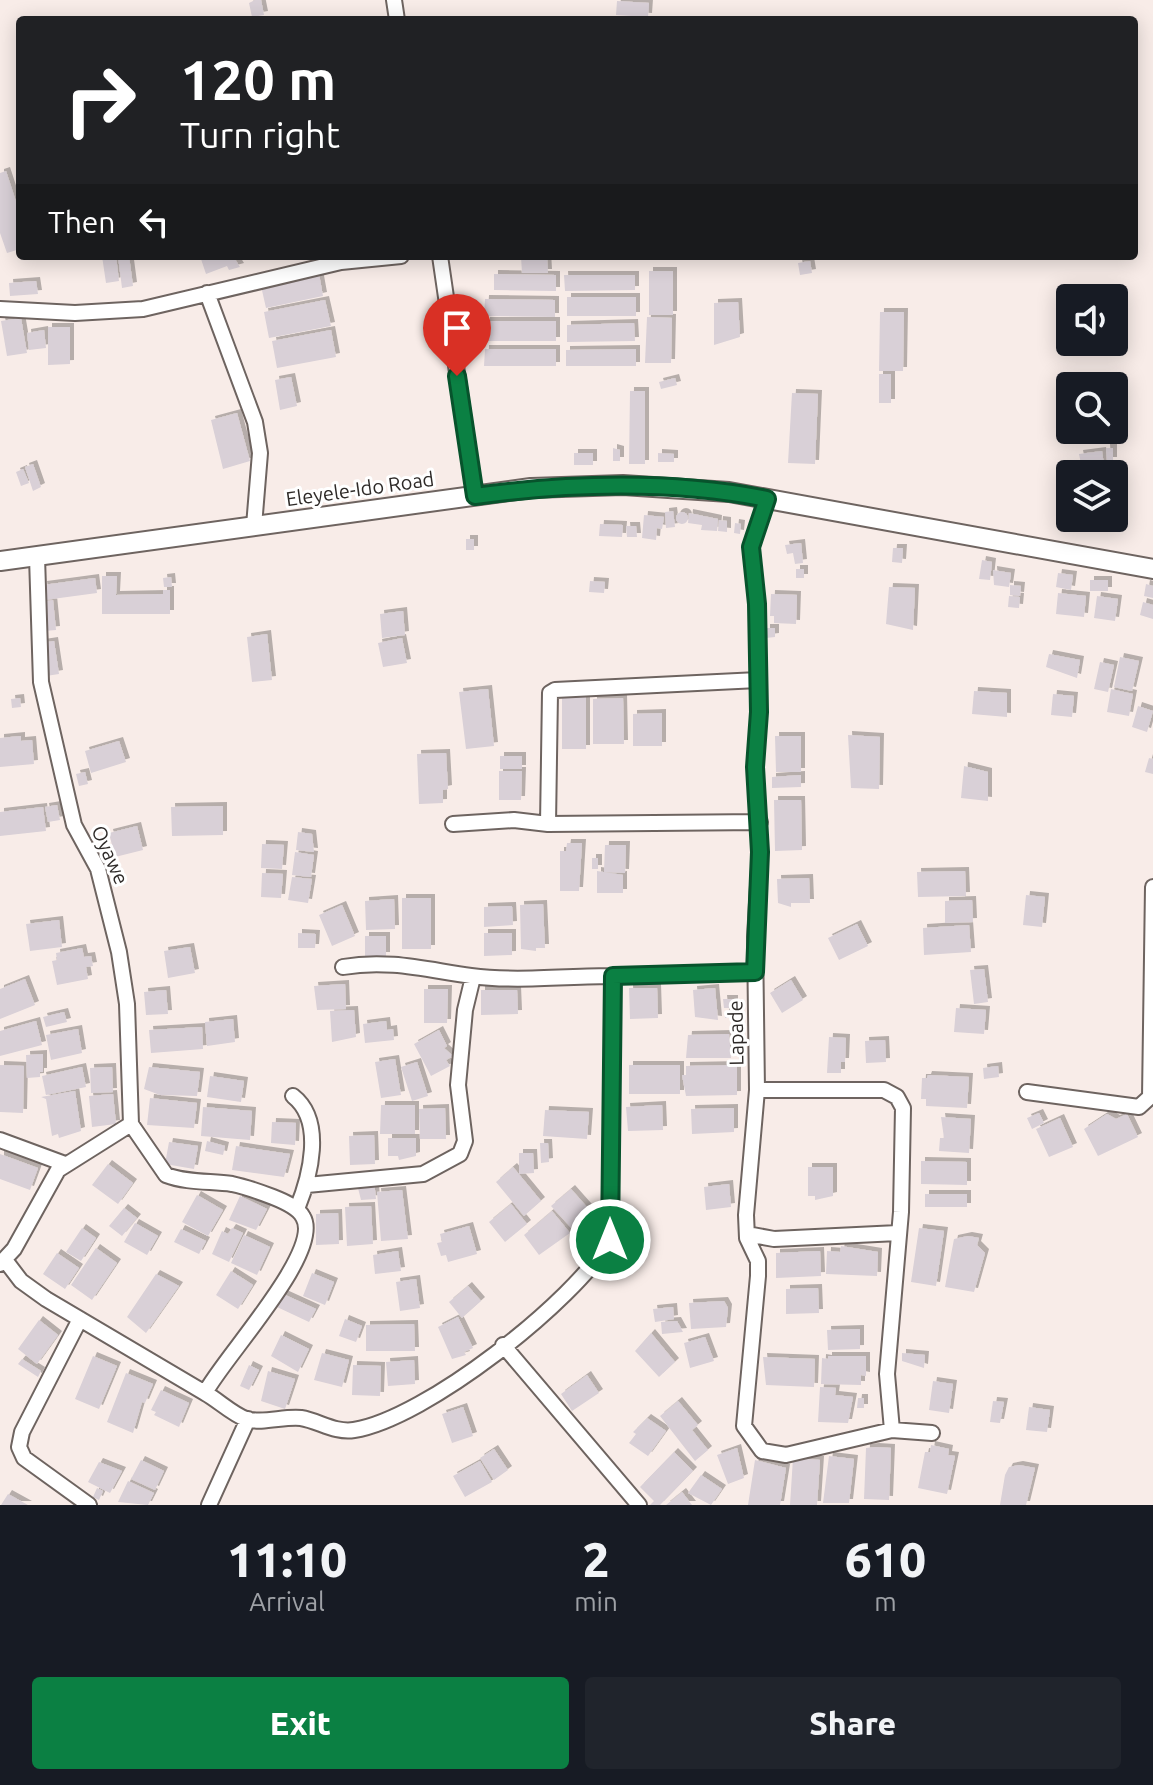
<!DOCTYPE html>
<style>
:root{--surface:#171b24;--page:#20242c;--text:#f1f3f6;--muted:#9ea1a6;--accent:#0b8043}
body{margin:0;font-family:Ubuntu,sans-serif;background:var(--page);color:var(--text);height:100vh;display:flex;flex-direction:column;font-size:30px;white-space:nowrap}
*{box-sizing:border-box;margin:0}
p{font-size:26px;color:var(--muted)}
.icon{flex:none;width:44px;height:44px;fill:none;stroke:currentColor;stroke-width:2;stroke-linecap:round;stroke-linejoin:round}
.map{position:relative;height:1505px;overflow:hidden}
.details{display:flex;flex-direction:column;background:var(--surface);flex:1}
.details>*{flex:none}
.hud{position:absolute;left:16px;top:16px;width:1122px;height:244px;border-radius:8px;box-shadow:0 4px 20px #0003;background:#202124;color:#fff;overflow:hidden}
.fabs{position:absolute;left:1056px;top:284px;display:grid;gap:16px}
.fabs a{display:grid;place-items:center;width:72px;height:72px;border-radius:8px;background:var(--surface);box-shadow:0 4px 20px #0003;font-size:40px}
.pin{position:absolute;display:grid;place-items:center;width:68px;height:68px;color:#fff;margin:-82px -34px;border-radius:50% 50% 50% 0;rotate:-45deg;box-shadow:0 0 8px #0007}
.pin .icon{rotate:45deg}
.me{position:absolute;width:88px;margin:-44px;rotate:0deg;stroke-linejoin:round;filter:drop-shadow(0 0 6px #0008)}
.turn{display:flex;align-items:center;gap:28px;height:168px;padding:0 32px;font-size:36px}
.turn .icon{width:104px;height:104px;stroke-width:2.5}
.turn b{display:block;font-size:56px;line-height:68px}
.then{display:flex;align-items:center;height:76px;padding:0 32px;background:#0003;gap:16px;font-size:30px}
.eta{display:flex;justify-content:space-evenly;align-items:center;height:136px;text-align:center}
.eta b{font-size:48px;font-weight:800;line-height:56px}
.primary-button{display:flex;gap:16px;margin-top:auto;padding:16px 32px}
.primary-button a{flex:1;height:92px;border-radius:8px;background:var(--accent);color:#fff;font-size:32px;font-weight:800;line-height:92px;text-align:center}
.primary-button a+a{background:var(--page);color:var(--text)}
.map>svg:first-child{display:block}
.building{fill:#d9d0d7;filter:url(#shadow)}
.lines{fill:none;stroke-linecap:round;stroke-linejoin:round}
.minor-casing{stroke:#6e6460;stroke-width:18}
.major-casing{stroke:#6e6460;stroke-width:22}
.minor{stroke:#fff;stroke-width:14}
.major{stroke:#fff;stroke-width:18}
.route-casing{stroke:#07532c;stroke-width:20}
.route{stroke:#0b8043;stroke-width:14}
.labels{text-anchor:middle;stroke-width:6;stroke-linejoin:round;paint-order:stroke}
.street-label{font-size:20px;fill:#2e2a28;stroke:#fff}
</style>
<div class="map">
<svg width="1153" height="1505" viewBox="0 0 1153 1505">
<defs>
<filter id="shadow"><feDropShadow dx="4" dy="-4" stdDeviation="0" flood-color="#0004"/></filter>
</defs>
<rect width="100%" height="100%" fill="#f8ece8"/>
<path class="building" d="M255,0H261L264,15L252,17L249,3Z
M617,1L649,3L648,17L616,15Z
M6,171L20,214V249L7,253L0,233V173Z
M102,256H116L119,281L106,283Z
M118,256H129L133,286L122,288Z
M200,256H233L240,267L229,270L227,266L206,274Z
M547,256L548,273H522L521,257Z
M810,261L812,273L800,275L798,263Z
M649,271H673V315H649Z
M319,274L323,296L266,308L261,286Z
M494,274L556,275V291L494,290Z
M564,275H635V290L565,291Z
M36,281L38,294L10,296L9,283Z
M567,297H636V316H567Z
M485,299L555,300V317L484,316Z
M325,300L331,326L269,338L264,312Z
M738,302L740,337L714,345V303Z
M880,312H904L903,371H879Z
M647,317L672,318L671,363H645Z
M21,318L27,353L7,356L1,321Z
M486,321H556V341H486Z
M634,323L635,341L567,342V325Z
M48,327H70V364L48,365Z
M44,330L46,348L29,350L27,333Z
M331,330L336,357L277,368L272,341Z
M485,349H556V366H484Z
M636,349V366H566V350Z
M879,374H891V403H879Z
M291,377L297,406L280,410L275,380Z
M675,378L677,385L661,389L659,382Z
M630,391H645V464H629Z
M792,393L818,394L815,464L788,463Z
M237,413L250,461L223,469L211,420Z
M613,448L620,450V461H613Z
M1106,448H1113V461H1107Z
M1102,451L1104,465L1082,469L1079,454Z
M574,453H593V465H574Z
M658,453L674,454V462H658Z
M33,464L41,487L33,491L25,467Z
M23,469L29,483L21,486L16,472Z
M673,511L675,527L666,528L665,512Z
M676 518a6 6 0 1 1 12 0a6 6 0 1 1-12 0Z
M689,513L718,519L717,531L701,530L702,525L688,523Z
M644,515L664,517L662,529L657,528L656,540L642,538Z
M719,520L727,521V532L718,531Z
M735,523L741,524L740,534L734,533Z
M600,524L623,525L622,537L599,536Z
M626,526H636L637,537H627Z
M466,539H474V550H466Z
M801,543L803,563L795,564L793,553L787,554L785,545Z
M893,548H903L902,563L892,562Z
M982,560L992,562L990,580L979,579Z
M796,569H804V578H796Z
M993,570L1011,573L1009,587L994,585Z
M1058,573L1073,575L1071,590L1056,587Z
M102,576H117L116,595L163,594V590H170V614H102Z
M171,577L172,587H164L163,578Z
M95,578L97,593L45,600L43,585Z
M1090,580H1108V591H1090Z
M590,581L605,582L604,593L589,592Z
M1146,584L1153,586V598L1144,596Z
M1010,585L1021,586L1020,596L1010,595Z
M889,587L915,588L913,630L886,624Z
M1058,593L1086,596L1084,617L1056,614Z
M771,594L797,595L796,624L774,623V616H770Z
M1009,596L1020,597L1019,608L1008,607Z
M1097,596L1118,599L1115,621L1094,618Z
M53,600L56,630L44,631L41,602Z
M1143,602L1153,605V619L1140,615Z
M403,611L405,635L382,638L380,614Z
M766,628H775V637L766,638Z
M267,634L272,680L252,682L247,637Z
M402,638L407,663L383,667L378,643Z
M54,641L59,674L46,676L41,643Z
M1049,654L1080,660L1077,678L1046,667Z
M1120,657L1139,661L1132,691L1114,687Z
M1100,662L1114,665L1108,692L1094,689Z
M488,689L494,746L466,749L459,692Z
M1111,689L1133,694L1129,716L1107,712Z
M974,691L1007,693V717L972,714Z
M562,694H586V749H562Z
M1053,694L1074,696L1072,717L1051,715Z
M20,698L21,707L12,708L11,699Z
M623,698L624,744H593V699Z
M1138,706L1153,711L1147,732L1132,727Z
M662,713V746H633V714Z
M848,735L880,737L879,789L851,788Z
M21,736V741L32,740L34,764L0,767V738Z
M775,736H801V772H776Z
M119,741L126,762L91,773L85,751Z
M446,753L448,789L443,790V803L419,804L417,754Z
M500,756H522V769H500Z
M1149,758L1153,759V774L1145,772Z
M964,766L988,772V801L961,798Z
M499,771H522L521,800H499Z
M85,772L88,784L79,786L76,774Z
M801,775V787L772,788V777Z
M774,800H801L802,850L775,851Z
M57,805L60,820L48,822L45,807Z
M223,806V835L172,836L171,807Z
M43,807L46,831L0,836V812Z
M137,826L143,850L115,857L109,833Z
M298,832L312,834L314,852L296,850Z
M567,843H582L579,891H560V851H566Z
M262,844L284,845L282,869L261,868Z
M605,845H626L625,873L604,872Z
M295,852L314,855L311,877L292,875Z
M592,858H598V869H592Z
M597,871L623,875V893H597Z
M965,871L966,896L918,897L917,872Z
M262,873L283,874L281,898L261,897Z
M292,877L312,879L308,903L288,900Z
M809,878L810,903H791V907L778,903L777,879Z
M1026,895L1045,897L1042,927L1023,925Z
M402,898H431V949H402Z
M394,899L395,929L366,930L365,901Z
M972,900L973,922L945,923V901Z
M543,904L545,948H536V951L521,949L520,905Z
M342,905L355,936L332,946L319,915Z
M512,906L513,925L484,927V907Z
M59,920L62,947L30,951L26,924Z
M857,924L868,946L839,960L828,938Z
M969,925L971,952L924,955L923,928Z
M298,933L316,934L315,948H298Z
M484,933H512V955L484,956Z
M365,936H386V956H365Z
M190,947L195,973L168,978L164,951Z
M82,948L84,957L91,956L93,966L86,967L88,979L57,985L52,961L57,960L56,953Z
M984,969L988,1002L974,1004L970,970Z
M25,979L35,1005L0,1019V989Z
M791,980L803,1000L782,1013L770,993Z
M345,984L346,1009L317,1010L314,986Z
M629,988H657L658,1018L630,1019Z
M715,988L718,1020L695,1017L693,990Z
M424,989H448L447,1023H424Z
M166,990L168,1014L146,1015L144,992Z
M481,990H517L518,1014L481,1015Z
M723,999H734V1008H724Z
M956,1008L986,1010L984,1034L954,1032Z
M354,1010L356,1037L332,1042L330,1011Z
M738,1010V1017L725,1018V1011Z
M64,1012L67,1022L46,1027L43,1017Z
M233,1019L235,1042L207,1046L205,1022Z
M36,1021L42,1045L0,1056V1031Z
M386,1021L387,1030L393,1029L394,1040L365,1043L363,1024Z
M202,1027L203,1049L151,1053L149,1030Z
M78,1029L82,1053L51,1060L46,1035Z
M439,1030L447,1046L444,1048L453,1056L446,1060L450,1066L431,1076L414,1044Z
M729,1034L731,1058H686L688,1035Z
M829,1037L846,1038L845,1062H841V1073H827Z
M885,1040L886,1062L866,1063L865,1041Z
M43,1054V1072H40V1077L27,1078L26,1055Z
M395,1059L401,1095L381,1098L375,1062Z
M417,1062L428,1096L412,1101L401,1067Z
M0,1065L24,1066L23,1113L0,1112Z
M629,1065H680V1094H629Z
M737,1065V1095L686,1096L682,1075H686V1066Z
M998,1066L999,1077L984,1079L983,1068Z
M82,1067L86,1087L46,1095L42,1076Z
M112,1067L113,1092L91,1093L90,1068Z
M149,1067L200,1072L197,1096L160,1095L144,1089Z
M928,1075L969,1077L967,1108L926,1106V1099H921L922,1078H927Z
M210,1076L244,1081L241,1102L207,1097Z
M75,1091L81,1131L59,1138L58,1134L52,1136L46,1099L41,1097Z
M113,1094L116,1124L92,1127L89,1096Z
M150,1098L197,1103L194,1128L147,1125Z
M381,1105H415V1134H380Z
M662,1105L663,1130L628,1131L626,1107Z
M203,1107L252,1111L250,1140L201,1136Z
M445,1108L446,1139H420L419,1109Z
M734,1108V1132L692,1134L691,1109Z
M545,1110L589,1112L587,1139L543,1136Z
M1039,1113L1044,1123L1032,1129L1027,1118Z
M1107,1114L1116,1119L1127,1114L1138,1137L1098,1156L1084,1129Z
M941,1117L971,1119L969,1153L939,1151L940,1138H944Z
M1060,1118L1073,1147L1049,1157L1036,1129Z
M272,1122L296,1123L295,1145L271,1143Z
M374,1135L375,1164L350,1165L349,1136Z
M388,1138H416V1156L399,1160L398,1156H388Z
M207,1141L225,1146L223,1155L205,1151Z
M169,1142L198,1146L194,1169L165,1164Z
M540,1143H548L549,1162L541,1163Z
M236,1146L290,1154L284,1177L232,1170Z
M519,1153H533L534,1173L519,1174Z
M0,1154L38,1168L30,1190L0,1179Z
M921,1161L967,1162V1185L921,1184Z
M108,1164L133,1183L118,1204L92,1185Z
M513,1167L541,1201L524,1216L496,1182Z
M808,1167H833V1196L815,1200V1196H808Z
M374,1181L376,1199L361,1200L357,1184Z
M729,1184L731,1207L706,1210L704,1187Z
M571,1189L595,1216L576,1233L551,1206Z
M402,1190L408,1239L381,1241L377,1192Z
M925,1194H967V1207H925Z
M197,1195L223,1210L208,1236L182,1222Z
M240,1196L267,1209L256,1230L229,1220Z
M511,1204L527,1224L505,1242L489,1222Z
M371,1206L373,1244L347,1246L345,1207Z
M124,1208L137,1218L122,1236L109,1226Z
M552,1211L570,1233L539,1255L524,1235Z
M338,1213L339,1244L316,1245V1214Z
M135,1223L158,1236L147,1255L124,1242Z
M469,1226L477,1254L448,1262L446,1255L441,1256L437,1243L442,1242L440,1234Z
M82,1228L96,1238L81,1261L66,1252Z
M232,1228L243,1233L229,1262L212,1254L222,1231L228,1234Z
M919,1228L944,1231L936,1286L911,1282Z
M181,1229L206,1241L199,1254L174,1242Z
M244,1235L270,1247L257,1275L231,1263Z
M968,1236L979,1238L977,1245L985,1253L974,1292L945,1287L954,1239Z
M841,1246L878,1252L877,1276L826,1274L827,1251L840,1252Z
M96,1248L117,1263L92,1300L71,1285Z
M398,1251L401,1271L375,1274L373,1255Z
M820,1251L821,1276L776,1278V1253Z
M57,1253L79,1268L65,1289L43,1274Z
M231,1271L253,1285L238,1309L216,1295Z
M312,1273L334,1282L325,1305L303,1296Z
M156,1274L179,1286L146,1333L127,1317Z
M416,1279L420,1308L400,1311L396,1282Z
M468,1286L481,1301L462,1318L449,1302Z
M818,1288L819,1313L786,1314V1289Z
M283,1294L316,1309L309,1322L277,1307Z
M724,1301L728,1308L726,1327L691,1329L689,1303Z
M673,1307L674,1319L655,1322L653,1309Z
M458,1317L473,1348L464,1352L466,1355L452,1359L438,1327Z
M345,1319L362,1326L356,1342L339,1336Z
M39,1320L58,1335L37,1364L18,1349Z
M677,1321L683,1332L662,1334L661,1322Z
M414,1324L415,1351H366V1325Z
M860,1329V1349L828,1350L827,1330Z
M651,1333L675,1362L659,1377L635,1351Z
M281,1335L309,1349L298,1372L271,1356Z
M705,1337L714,1361L690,1368L684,1343Z
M322,1353L349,1360L342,1387L314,1380Z
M902,1353L925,1355L924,1368L902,1361Z
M93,1356L117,1366L99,1409L75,1399Z
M828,1356H866V1376L861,1375V1385L821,1384L822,1358L828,1359Z
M763,1357L815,1359L814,1387L766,1385Z
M22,1359L41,1371L38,1377L18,1364Z
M414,1360L415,1384L388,1386L386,1362Z
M249,1365L259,1370L249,1390L240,1386Z
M353,1365L381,1366L380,1396L352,1395Z
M268,1371L295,1379L285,1409L261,1401Z
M126,1373L153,1384L145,1403L142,1402L133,1433L107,1422Z
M587,1375L599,1393L572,1411L561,1394Z
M933,1381L953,1384L949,1413L929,1410Z
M820,1387L836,1388L835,1395L853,1397L848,1423L818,1422Z
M161,1390L189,1403L179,1427L154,1415L156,1412L151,1410Z
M858,1398H864V1408H857Z
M678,1401L698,1425L692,1430L708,1450L695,1461L660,1416Z
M993,1401L1004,1402L1000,1423L990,1422Z
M463,1407L473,1436L452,1443L442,1414Z
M1029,1407L1050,1410L1047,1432L1026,1430Z
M647,1418L666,1431L648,1456L629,1443L636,1434L633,1432Z
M931,1445L949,1449L948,1455L955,1456L947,1494L918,1488L925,1452H930Z
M875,1447L891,1448L889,1500L864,1499L866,1448Z
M737,1448L744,1478L728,1484L717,1455Z
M494,1449L508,1470L494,1480L480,1458Z
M674,1452L693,1471L660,1505H650L654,1501L640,1487Z
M829,1456L854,1459L849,1503H823Z
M793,1458L820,1460L817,1505H790Z
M141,1460L164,1471L155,1490L131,1479Z
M755,1460L786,1468L780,1505H748Z
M480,1461L492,1482L465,1497L453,1476Z
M99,1462L122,1471L110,1493L88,1482Z
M1019,1465L1035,1468L1026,1505H1000L1005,1475L1009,1467Z
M701,1475L722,1489L711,1505L688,1493Z
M128,1481L154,1493L148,1505L118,1502Z
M97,1488L103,1491L99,1500L93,1497Z
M682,1492L692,1505H666Z
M8,1494L28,1505H1Z"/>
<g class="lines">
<defs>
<path id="minor" d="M394,0L397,20
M440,256L475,496
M207,293L255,422L260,453L254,526
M0,309L75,313L143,309L341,262L401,256
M767,499L751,547L757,604L759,712L755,767L760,852L755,937L757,1090L746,1215L747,1238L758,1261V1276L744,1426L762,1451L786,1455L892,1430L932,1433
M37,557L41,682L74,825L98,869L119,952L127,1004L131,1124L166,1175C187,1183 211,1181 232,1184C246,1187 260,1192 273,1197C283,1201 298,1207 303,1217C324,1251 223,1358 205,1393C218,1400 232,1414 246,1419C263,1424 284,1416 301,1418C319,1421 335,1433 354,1430C425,1419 575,1301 610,1240L613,976L755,972
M453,824L514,820L548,824L760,822
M548,824L550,693L555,690L758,680
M343,967C389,959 427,970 471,976C516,982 567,976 613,976
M757,1090H884L897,1097L903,1108L901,1212L887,1374L892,1430
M1027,1092L1139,1107L1150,1097L1153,887
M293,1096C325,1121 310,1177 297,1209
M0,1140L65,1164
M307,1185L423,1174L460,1154L465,1141L458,1085L465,1010L473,977
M747,1234L774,1239L898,1233
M5,1260L21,1281L46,1299L205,1393
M0,1264L14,1249L58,1170L131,1124
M80,1319L22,1432L19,1447L24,1458L89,1505
M503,1345L639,1505
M209,1505L248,1419"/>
<path id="major" d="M0,561L531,488L623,485L729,492L1153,569"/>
</defs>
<use href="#minor" class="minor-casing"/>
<use href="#major" class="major-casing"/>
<use href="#minor" class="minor"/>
<use href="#major" class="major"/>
</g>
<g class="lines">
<defs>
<path id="route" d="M457,376L475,496C571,483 671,480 767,499L751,547L757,604L759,712L755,767L760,852L755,972L613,976L610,1240"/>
</defs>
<use href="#route" class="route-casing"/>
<use href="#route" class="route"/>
</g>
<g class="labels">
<g class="street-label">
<text transform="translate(360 489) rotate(-8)" y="7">Eleyele-Ido Road</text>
<text transform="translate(110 855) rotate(66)" y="7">Oyawe</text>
<text transform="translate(736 1033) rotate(-91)" y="7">Lapade</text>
</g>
</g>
</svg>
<div class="fabs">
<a><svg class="icon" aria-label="sound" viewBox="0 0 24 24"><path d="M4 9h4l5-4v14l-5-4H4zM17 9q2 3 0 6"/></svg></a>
<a><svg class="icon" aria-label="search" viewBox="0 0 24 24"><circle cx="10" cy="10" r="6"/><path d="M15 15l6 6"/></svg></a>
<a><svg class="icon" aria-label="layers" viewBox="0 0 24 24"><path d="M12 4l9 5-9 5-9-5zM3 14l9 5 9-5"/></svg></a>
</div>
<div class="pin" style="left:457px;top:376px;background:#d93025"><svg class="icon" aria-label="arrive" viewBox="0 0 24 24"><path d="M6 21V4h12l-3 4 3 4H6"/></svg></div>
<svg class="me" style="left:610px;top:1240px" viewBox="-20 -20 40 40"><circle r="17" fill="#0b8043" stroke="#fff" stroke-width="3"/><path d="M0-11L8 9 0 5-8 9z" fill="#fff"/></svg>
<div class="hud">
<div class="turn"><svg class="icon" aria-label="right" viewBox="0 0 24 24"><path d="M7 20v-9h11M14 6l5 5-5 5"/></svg><div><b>120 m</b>Turn right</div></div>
<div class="then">Then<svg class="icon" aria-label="left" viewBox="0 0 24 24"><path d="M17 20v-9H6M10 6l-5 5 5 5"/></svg></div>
</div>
</div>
<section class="details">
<div class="eta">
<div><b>11:10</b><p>Arrival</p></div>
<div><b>2</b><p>min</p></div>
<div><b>610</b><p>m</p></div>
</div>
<div class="primary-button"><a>Exit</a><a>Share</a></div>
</section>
